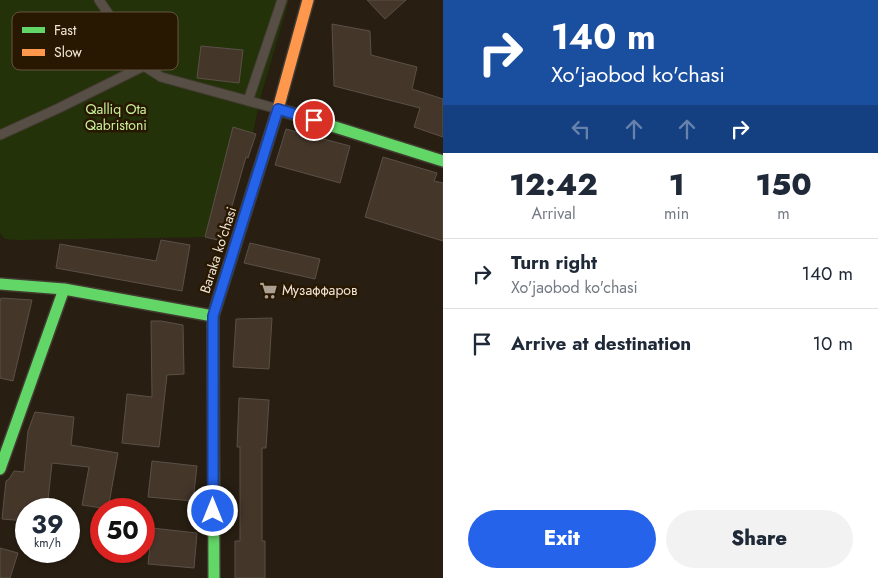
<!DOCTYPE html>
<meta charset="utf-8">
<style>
:root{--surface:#fff;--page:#f2f2f3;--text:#1f2937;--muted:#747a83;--line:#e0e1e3;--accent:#2563eb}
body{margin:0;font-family:Jost,sans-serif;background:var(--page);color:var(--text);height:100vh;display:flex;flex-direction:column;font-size:19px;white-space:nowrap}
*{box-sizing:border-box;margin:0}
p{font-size:16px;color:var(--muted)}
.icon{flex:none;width:28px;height:28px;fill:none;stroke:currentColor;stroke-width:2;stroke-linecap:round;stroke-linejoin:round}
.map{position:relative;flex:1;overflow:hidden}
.drawer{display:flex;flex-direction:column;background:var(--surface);width:435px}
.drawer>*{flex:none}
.top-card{background:#1a4fa0;color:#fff;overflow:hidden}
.speed{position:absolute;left:15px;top:498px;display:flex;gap:10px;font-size:25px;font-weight:700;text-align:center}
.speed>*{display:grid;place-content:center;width:65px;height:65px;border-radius:50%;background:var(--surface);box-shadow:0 1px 4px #0004;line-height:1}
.speed small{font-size:12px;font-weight:400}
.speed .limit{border:8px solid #d22;background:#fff;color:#111}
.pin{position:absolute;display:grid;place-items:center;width:42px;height:42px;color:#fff;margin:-21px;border:2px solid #fff;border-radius:50%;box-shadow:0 1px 5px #0007}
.me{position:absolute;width:55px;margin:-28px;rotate:0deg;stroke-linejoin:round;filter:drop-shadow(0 0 4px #0008)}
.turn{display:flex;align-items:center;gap:18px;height:105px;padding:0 25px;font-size:22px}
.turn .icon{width:65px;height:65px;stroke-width:2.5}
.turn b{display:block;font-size:35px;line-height:42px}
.lanes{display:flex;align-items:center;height:48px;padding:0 25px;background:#0003;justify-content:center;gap:25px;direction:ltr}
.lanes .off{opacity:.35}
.eta{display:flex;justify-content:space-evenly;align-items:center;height:85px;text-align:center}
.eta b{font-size:30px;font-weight:800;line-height:35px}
.primary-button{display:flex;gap:10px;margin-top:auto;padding:10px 25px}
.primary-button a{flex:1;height:58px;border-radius:30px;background:var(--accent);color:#fff;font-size:20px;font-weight:800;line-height:58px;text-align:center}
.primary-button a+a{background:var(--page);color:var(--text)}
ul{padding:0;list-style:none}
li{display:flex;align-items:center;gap:15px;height:70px;padding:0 25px;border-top:1px solid var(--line)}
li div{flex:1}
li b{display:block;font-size:19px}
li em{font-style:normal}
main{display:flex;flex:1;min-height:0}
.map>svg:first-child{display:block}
.green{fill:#243209}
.building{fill:#45362a;stroke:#5a5047}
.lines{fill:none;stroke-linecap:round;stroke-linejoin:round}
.lane-casing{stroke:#423b31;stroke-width:11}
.fast-casing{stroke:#423b31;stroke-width:14}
.slow-casing{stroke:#423b31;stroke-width:14}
.lane{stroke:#574f46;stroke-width:9}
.fast{stroke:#63d668;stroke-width:11}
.slow{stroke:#ff974d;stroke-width:11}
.route-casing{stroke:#184099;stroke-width:12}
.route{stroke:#2563eb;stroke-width:9}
.labels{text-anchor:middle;stroke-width:5;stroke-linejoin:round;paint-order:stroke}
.park-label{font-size:14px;fill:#c8f29a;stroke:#281701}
.street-label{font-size:14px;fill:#f1e6d7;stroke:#281701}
.poi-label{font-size:14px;fill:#f1e6d7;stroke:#281701;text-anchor:start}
.key{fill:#281701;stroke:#645541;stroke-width:1}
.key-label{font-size:14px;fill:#f1e6d7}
</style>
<main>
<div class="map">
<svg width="443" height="578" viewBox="0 0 443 578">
<rect width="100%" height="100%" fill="#281f12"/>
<path class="green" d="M0,0H289L260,99L253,133L205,237L19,240L5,239L0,233Z"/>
<path class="building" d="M367,0H406L385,19Z
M332,24L370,31L371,55L417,67L412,89L443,99V137L414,127L420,108L334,86Z
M201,46L243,50L239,83L197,78Z
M233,127L256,134L248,158L246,157L222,241L205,237Z
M286,129L350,146L340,183L275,165Z
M383,157L437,173L434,181L443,183V241L365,217Z
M161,240L190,245L182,291L56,268L60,244L156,261Z
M250,243L320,259L315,279L244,263Z
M1,298L32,300L13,381L0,378V302Z
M272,318L269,369L233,367L236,319Z
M151,321H161L183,325L184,374L167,375L159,447L122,443L127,394L152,397Z
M239,398L269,400L266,448H262V541H265V578H235V541H240V447H237Z
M35,412L74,417L71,445L118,453L108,509L82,505L89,467L52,463L47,509H26V521L2,519L6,481L9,479L14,471L24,472L28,431Z
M152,461L197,466L193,501L148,497Z
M152,528L197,533L194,568L148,564Z
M0,548L18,553L10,578H0Z"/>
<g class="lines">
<defs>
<path id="lane" d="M99,0L144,66L161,77L278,109
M248,101L282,0
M0,135L59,108L144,66"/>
<path id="fast" d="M278,109L443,161
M0,284L64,289L213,316
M213,331L214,578
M0,469L64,289"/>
<path id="slow" d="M213,331V316L278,109L308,0"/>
</defs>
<use href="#lane" class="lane-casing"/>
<use href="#fast" class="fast-casing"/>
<use href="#slow" class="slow-casing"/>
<use href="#lane" class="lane"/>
<use href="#fast" class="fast"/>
<use href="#slow" class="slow"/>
</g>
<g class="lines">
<defs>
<path id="route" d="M213,511V316L278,109L314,120"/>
</defs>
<use href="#route" class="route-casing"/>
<use href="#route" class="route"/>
</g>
<defs>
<symbol id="supermarket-bare" viewBox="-9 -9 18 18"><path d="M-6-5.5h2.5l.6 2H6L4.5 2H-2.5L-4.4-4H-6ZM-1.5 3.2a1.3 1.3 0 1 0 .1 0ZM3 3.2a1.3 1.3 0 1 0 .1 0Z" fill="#aba092" stroke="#281701" stroke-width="2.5" paint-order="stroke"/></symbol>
</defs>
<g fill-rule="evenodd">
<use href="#supermarket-bare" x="256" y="278" width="25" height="25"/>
</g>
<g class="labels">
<g class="park-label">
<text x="116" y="114">Qalliq Ota<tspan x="116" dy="16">Qabristoni</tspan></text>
</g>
<g class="street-label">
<text transform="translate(218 250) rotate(-72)" y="5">Baraka ko'chasi</text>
</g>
<g class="poi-label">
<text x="282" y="295">Музаффаров</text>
</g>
</g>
<rect x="12" y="12" width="166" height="58" rx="8" class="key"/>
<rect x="22" y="27" width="23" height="6" fill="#63d668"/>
<rect x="22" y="49" width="23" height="7" fill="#ff974d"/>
<g class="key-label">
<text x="54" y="35">Fast</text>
<text x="54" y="57">Slow</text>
</g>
</svg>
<div class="speed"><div>39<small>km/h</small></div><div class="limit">50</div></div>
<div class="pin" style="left:314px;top:120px;background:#d93025"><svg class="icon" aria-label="arrive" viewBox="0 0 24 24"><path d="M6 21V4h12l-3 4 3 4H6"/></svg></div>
<svg class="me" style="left:213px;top:511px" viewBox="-20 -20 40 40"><circle r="17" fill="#2563eb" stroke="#fff" stroke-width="3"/><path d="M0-11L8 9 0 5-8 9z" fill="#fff"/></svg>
</div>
<section class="drawer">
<div class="top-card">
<div class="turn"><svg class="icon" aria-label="right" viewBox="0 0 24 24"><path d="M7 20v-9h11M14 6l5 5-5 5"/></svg><div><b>140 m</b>Xo'jaobod ko'chasi</div></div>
<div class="lanes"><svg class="icon off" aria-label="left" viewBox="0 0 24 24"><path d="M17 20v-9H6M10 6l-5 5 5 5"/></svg><svg class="icon off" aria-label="ahead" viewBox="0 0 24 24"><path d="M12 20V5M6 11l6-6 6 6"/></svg><svg class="icon off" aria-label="ahead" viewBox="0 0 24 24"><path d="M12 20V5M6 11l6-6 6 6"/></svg><svg class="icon" aria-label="right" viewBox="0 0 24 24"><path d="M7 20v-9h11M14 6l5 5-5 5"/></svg></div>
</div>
<div class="eta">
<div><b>12:42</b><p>Arrival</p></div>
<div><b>1</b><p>min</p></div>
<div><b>150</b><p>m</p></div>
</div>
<ul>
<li><svg class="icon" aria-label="right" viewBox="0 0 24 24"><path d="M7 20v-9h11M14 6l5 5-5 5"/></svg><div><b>Turn right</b><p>Xo'jaobod ko'chasi</p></div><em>140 m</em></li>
<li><svg class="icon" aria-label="arrive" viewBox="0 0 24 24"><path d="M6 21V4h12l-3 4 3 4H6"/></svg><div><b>Arrive at destination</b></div><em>10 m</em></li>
</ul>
<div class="primary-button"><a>Exit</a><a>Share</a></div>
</section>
</main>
